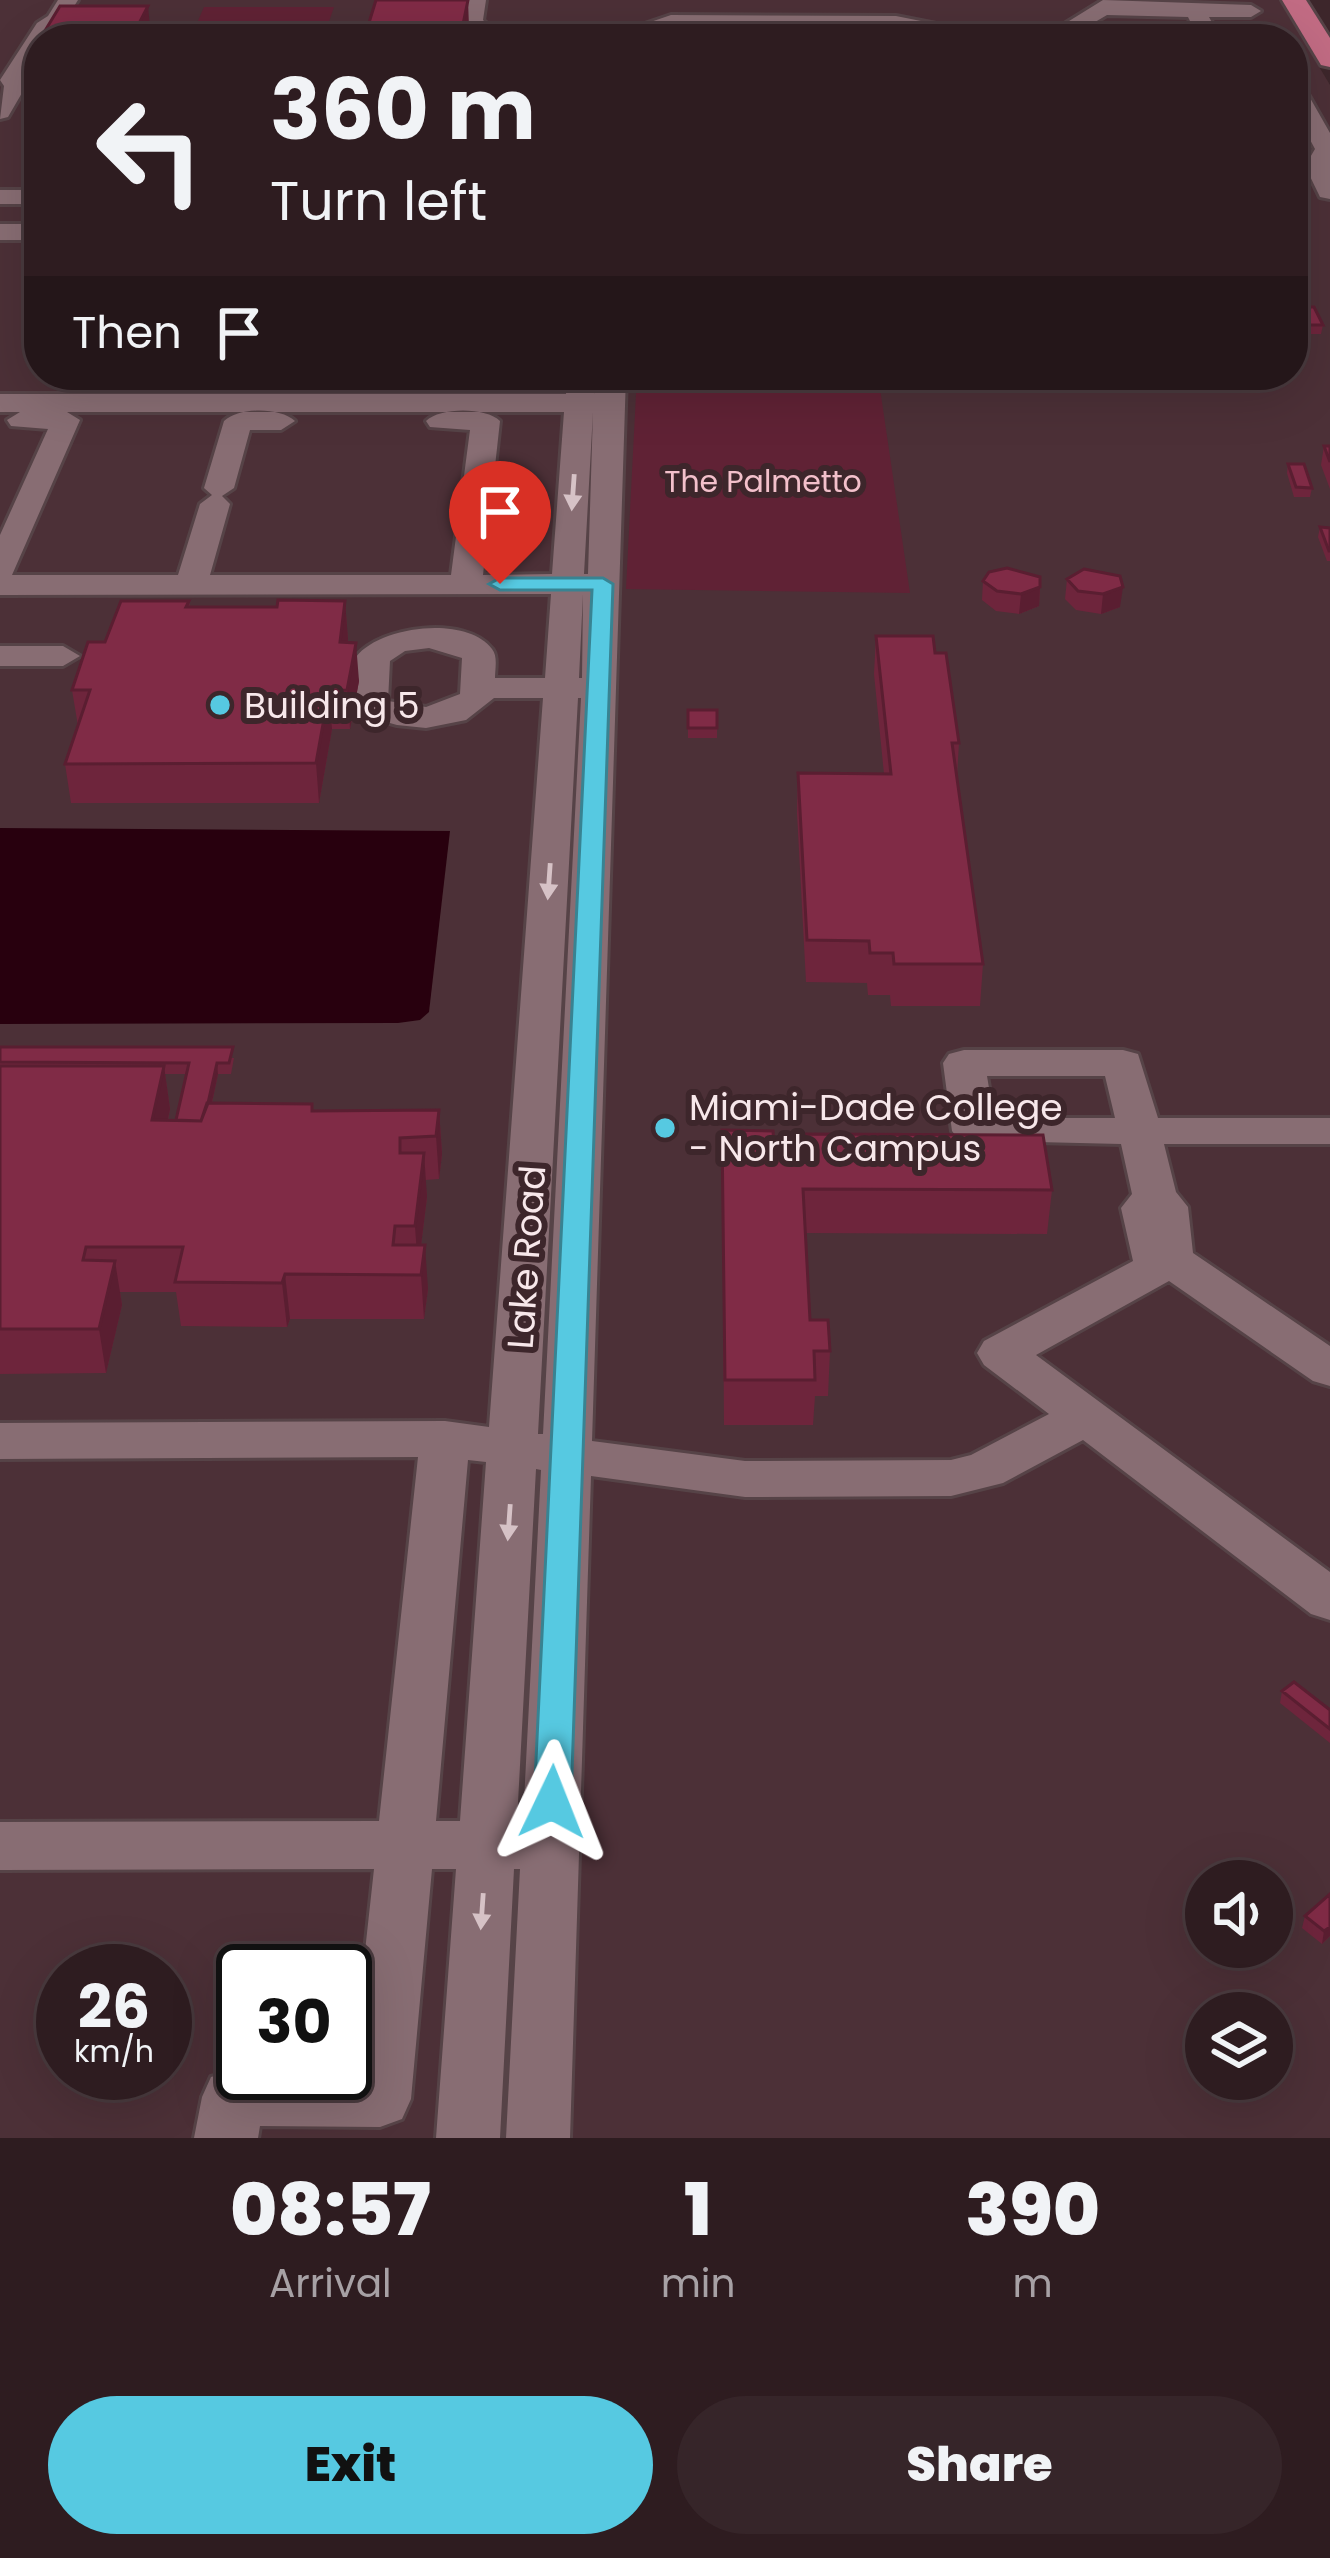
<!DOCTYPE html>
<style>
:root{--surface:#2e1c20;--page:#362529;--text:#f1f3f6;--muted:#a7a1a5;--line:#493a3e;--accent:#56c9e1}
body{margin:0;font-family:Poppins,sans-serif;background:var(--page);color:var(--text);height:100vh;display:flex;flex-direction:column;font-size:45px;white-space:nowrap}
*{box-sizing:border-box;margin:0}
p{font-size:39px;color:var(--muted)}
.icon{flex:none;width:66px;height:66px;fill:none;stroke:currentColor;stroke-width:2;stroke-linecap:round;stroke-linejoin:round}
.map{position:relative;height:2138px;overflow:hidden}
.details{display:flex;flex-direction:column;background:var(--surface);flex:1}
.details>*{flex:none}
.hud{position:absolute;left:24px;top:24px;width:1284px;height:366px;border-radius:48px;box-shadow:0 12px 48px #0002,0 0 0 3px var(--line);background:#2e1c20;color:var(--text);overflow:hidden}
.fabs{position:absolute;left:1185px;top:1860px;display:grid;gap:24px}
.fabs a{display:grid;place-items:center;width:108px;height:108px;border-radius:50%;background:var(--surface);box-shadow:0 12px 48px #0002,0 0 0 3px var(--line);font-size:60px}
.speed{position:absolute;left:36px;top:1944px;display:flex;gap:24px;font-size:60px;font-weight:700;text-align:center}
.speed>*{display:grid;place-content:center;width:156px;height:156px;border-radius:50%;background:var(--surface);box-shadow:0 12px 48px #0002,0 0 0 3px var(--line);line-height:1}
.speed small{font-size:30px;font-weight:400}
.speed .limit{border:6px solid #111;border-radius:18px;background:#fff;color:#111}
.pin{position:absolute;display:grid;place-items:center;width:102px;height:102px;color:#fff;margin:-123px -51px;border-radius:50% 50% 50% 0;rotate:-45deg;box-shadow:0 0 12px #0007}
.pin .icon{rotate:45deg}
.me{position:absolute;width:132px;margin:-66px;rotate:2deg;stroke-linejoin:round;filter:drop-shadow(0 0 9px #0008)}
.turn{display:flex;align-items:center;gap:42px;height:252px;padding:0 48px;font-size:54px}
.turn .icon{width:156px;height:156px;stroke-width:2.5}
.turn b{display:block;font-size:84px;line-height:102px}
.then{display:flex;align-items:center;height:114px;padding:0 48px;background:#0003;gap:24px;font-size:45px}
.eta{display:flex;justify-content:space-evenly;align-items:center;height:204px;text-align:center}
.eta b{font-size:72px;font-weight:800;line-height:84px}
.action{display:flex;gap:24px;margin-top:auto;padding:24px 48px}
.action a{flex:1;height:138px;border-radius:72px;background:var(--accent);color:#111;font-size:48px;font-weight:800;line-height:138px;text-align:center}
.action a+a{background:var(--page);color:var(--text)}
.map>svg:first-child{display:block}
.built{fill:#4c3037;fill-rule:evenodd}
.green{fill:#602235}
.water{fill:#28000e}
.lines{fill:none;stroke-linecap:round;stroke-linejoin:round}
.minor-casing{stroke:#564347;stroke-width:6}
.major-casing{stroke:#564347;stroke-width:6}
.minor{fill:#886d73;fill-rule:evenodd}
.major{fill:#c16b83;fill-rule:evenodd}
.wall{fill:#6e253c;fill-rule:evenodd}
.shaded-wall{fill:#5a1e31}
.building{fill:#802b46;stroke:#5a1e31;stroke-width:3}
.oneway{fill:#d6c2c6}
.route{fill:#56c9e1;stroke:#388392;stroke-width:3}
.poi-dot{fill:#56c9e1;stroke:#3d262b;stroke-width:4.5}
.labels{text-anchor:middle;stroke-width:12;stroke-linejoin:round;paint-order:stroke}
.far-park-label{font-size:30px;fill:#f3c0cb;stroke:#3d262b}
.poi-label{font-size:36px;fill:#f7e7ea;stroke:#3d262b;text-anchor:start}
.street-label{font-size:36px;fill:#f7e7ea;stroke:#3d262b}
</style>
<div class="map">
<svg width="1330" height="2138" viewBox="0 0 1330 2138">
<rect width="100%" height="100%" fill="#3d262b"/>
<path class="built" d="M0,0H1279L1330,85V2138H0ZM39,39H1293V375H39ZM1206,1881H1272V1947H1206ZM63,1971H165V2073H63ZM243,1971H345V2073H243ZM1206,2013H1272V2079H1206Z"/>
<path class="green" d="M204,7H334L323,39H190Z
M637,375H878L910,593L626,589Z"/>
<path class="water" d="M0,828L450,831L429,1012L420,1020L398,1023L0,1024Z"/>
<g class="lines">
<defs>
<path id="minor" d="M58,0H78L63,24L47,39H39V52L22,80L26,86L8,117L0,119L4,86L0,80L37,23L48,16Z
M466,0H486L483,20L490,27L489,39H467L469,30L462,23Z
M1103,0L1251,5L1261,11L1251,17H1209L1221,39H1199L1188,17L1107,15L1066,39H1040Z
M671,15L896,16L951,27L957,39H935L896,28L673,27L650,39H628L633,28Z
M1293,80L1301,82L1330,133V199L1320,197L1305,166L1315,149L1293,108Z
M0,190H39V204H0Z
M0,224H39V240H0Z
M567,375H595L594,394L598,375H626L592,1441L745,1461L951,1460L971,1455L1049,1414L984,1365L977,1353L984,1341L1133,1261L1121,1208L1132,1194L1121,1144L959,1140L952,1131L943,1063L949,1054L964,1050H1123L1138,1054L1158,1118H1330V1144H1164L1176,1192L1188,1207L1193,1253L1330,1346V1386L1313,1381L1169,1281L1036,1355L1330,1572V1620L1311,1614L1083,1440L1003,1483L951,1496L745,1497L591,1476L570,2138H506L520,1869H514L500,2138H436L456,1869H432L411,2099L402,2119L380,2127L260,2126L258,2138H194L202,2097L211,2077L243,2069V2073L352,2070L374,1869L0,1870V1822L379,1821L418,1457L0,1459V1423L445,1421L489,1427L543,698H494L466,720L426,728L397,725L358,714L353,707L356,657C380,626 466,615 492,649C498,656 495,669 495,678H545L551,594L0,595V535L48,429L11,426L7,420L20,412H0V394H566ZM67,412H564L552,574L483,575L500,421C486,407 440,407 426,421L430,427L470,430L451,575H210L230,504L222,496L234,488L250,430H281L295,421C280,407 239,407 224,421L204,488L212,495L200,504L178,575H12L80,420ZM593,412L588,574H584ZM583,594L582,678H579ZM429,648L462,658L460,694L426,707L388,701L390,661L405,651ZM578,698H581L543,1434H538ZM987,1076H1105L1115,1118H994ZM468,1460L486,1462L460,1821H436ZM536,1469L541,1470L523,1821H517Z
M0,646H63L80,656L63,666H0Z"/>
<path id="major" d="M1282,0H1306L1330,38V67L1321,65Z"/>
</defs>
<use href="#minor" class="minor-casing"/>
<use href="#major" class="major-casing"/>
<use href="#minor" class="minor"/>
<use href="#major" class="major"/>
</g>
<path class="wall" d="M39,40V76H33L30,55Z
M1299,307L1323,325L1321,334H1307L1298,315Z
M731,375H776V379H731Z
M1324,446H1330V489L1321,465Z
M1288,464L1312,488L1310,497H1294L1287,473Z
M1320,527L1330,528V561H1327L1318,537Z
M1084,569L1120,607L1101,614L1076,610L1065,599L1067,579Z
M983,581L1040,587L1039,606L1019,614L996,611L982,600Z
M189,601L190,607H277L345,601L348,642L359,681L350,729H332L319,803H71L65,764L78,726L72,690L105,642Z
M876,636L935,653L959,743L957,776L983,964L980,1006H891L890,995H868L867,983L806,982L797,813L798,773L884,774L874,674Z
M688,710H717V738H688Z
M0,1047L234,1058L231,1074H218L212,1103L313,1111L439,1110L442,1154L439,1179L425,1180L427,1197L421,1245L428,1289L424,1319H290L287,1327L181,1326L176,1292H120L122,1305L106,1373L0,1374ZM165,1074H186L176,1120H168L170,1109Z
M722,1130L774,1145L799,1146V1134L1052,1190L1047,1234L805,1233L810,1320L830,1351L828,1396H815L813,1425H724Z
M1282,1691L1330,1710V1743L1280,1703Z
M1305,1916L1330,1936L1322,1944L1302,1928Z"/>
<path class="shaded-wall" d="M468,0L469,27L467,39H460Z
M148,6L150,27L144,39H131Z
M1040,587L1039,606L1019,614L1021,594Z
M1123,587L1120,607L1101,614L1103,594Z
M345,601L348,639L343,681L340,642Z
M356,643L359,681L350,729L347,690Z
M329,691L332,729L319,803L316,763Z
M217,1063L218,1074L200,1159L198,1147Z
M164,1066L170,1109L159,1163L152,1120Z
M439,1110L442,1154L439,1179L436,1136Z
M424,1153L427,1197L418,1270L415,1226Z
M425,1245L428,1289L424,1319L421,1275Z
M115,1261L122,1305L106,1373L99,1329Z
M285,1274L290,1319L287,1327L282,1283Z
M1330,1927V1936L1322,1944L1324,1931Z"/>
<path class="building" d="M376,0H468L460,39H364Z
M60,6H148L131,39H40Z
M39,40V55H30Z
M1299,307H1314L1323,325H1308Z
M1324,446H1330V462Z
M1288,464H1304L1312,488L1296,487Z
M1320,527L1330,528V551H1329Z
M1007,568L1040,577V587L1021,594L997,591L983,581L989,572Z
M1084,569L1120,576L1123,587L1103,594L1078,591L1067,579Z
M278,600L345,601L340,642L356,643L347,690L329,691L316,763L65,764L90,690H72L88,642H105L121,601H189L186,607H277Z
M876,636H933L935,653H946L959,743H952L983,964H894L893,953H870L869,941L807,940L798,773L891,774Z
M688,710H717V728H688Z
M0,1047H233L229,1063H217L208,1103L201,1121L176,1120L189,1063L0,1062Z
M0,1066H164L152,1120L201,1121L207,1103L312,1104V1111L439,1110L436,1136L400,1138V1153H424L415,1226H395L393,1245H425L421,1275L285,1274L282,1283L175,1282L183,1247H86L83,1260L115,1261L99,1329H0Z
M722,1130L773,1131L774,1145L800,1146L799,1134L1043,1135L1052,1190L803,1189L810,1320H828L830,1351H814L815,1380H725Z
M1294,1682L1330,1710V1729L1282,1691Z
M1330,1894V1927L1324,1931L1305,1916Z"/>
<defs><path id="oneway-solid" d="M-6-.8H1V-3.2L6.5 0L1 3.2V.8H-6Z" transform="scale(3)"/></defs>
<g class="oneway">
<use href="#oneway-solid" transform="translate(573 492) rotate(94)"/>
<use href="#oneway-solid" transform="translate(549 881) rotate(94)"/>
<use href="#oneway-solid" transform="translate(509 1522) rotate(94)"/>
<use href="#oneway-solid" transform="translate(482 1911) rotate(94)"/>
</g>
<path class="route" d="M603,578L613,584L571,1802L565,1812L552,1817L539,1812L534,1802L592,590H500L489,584L500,578Z"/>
<g class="poi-dot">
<circle cx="220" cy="705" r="12"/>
<circle cx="665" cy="1128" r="12"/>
</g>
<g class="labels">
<g class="far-park-label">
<text x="763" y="492">The Palmetto</text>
</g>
<g class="poi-label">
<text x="244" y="718">Building 5</text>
<text x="689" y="1120">Miami-Dade College<tspan x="689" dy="41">- North Campus</tspan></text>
</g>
<g class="street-label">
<text transform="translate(526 1257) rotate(-86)" y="13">Lake Road</text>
</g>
</g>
</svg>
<div class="fabs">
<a><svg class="icon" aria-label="sound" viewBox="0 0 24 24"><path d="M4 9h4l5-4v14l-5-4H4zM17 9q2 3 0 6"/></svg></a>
<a><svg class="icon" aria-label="layers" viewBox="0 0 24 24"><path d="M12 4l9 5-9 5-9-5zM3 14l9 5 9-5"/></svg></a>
</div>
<div class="speed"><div>26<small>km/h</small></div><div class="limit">30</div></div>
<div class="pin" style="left:500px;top:584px;background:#d93025"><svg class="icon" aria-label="arrive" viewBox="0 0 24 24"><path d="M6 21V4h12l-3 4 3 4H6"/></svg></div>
<svg class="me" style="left:552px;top:1802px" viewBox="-20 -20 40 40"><path d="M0-17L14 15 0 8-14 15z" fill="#56c9e1" stroke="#fff" stroke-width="4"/></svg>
<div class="hud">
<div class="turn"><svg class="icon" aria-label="left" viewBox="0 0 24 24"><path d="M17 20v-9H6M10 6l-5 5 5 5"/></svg><div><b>360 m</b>Turn left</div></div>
<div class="then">Then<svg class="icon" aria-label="arrive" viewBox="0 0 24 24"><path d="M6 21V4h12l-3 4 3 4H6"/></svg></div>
</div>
</div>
<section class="details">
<div class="eta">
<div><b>08:57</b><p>Arrival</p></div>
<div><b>1</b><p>min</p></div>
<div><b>390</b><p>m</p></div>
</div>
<div class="action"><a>Exit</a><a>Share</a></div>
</section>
